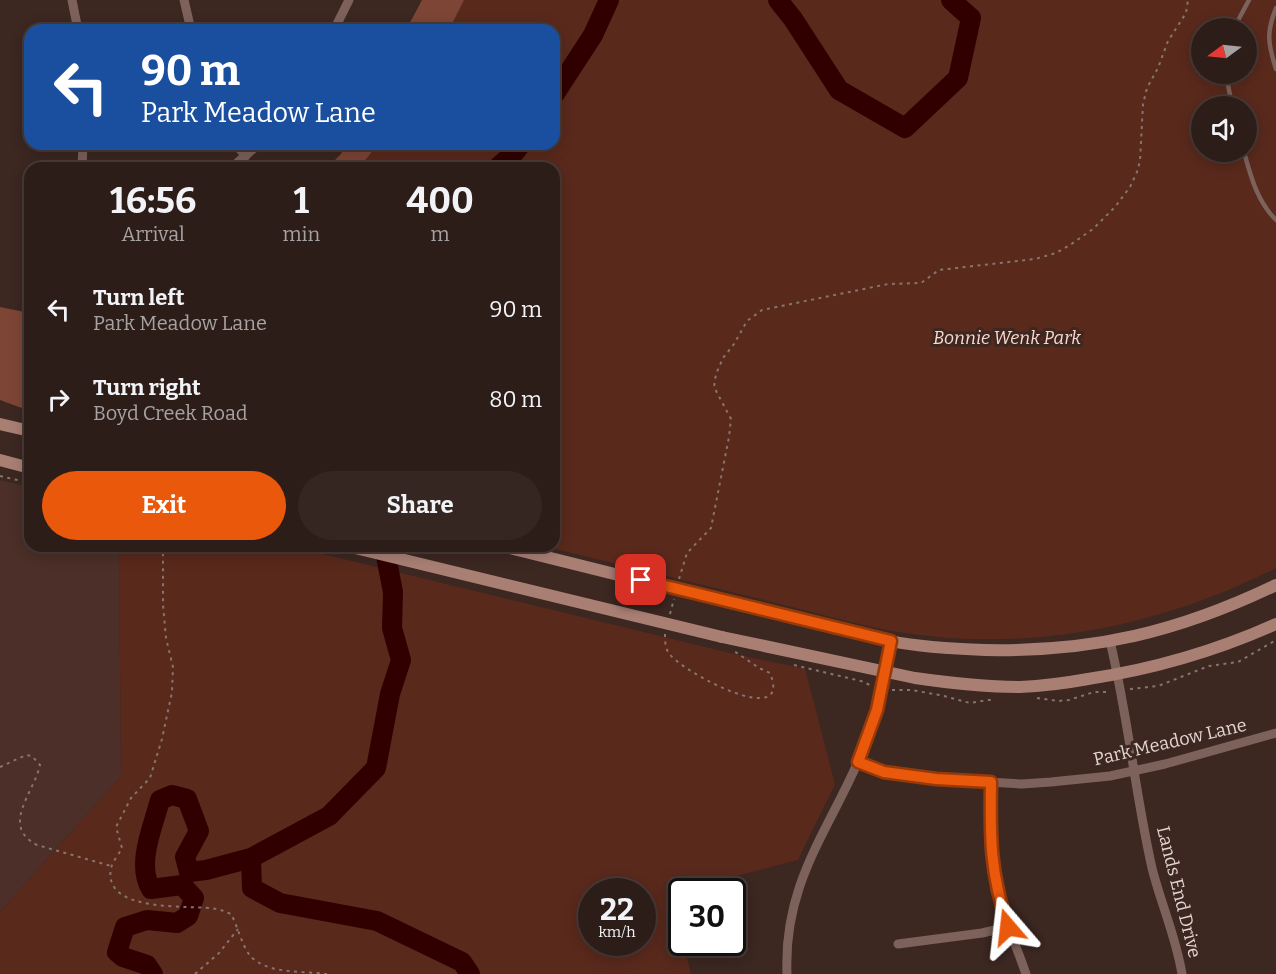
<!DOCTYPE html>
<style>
:root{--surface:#2d1d19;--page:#352622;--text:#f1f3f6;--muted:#a7a2a2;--line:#483b38;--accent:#ea580c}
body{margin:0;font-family:Bitter,serif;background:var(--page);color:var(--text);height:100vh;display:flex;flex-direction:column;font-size:22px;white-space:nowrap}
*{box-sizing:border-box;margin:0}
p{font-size:20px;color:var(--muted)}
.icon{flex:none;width:33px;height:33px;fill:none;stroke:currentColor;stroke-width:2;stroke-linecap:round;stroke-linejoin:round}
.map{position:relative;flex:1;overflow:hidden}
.details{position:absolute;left:24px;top:162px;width:536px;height:390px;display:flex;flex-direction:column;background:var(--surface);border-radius:18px;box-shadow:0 3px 15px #0003,0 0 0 2px var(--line)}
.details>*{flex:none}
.hud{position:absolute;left:24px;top:24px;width:536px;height:126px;border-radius:18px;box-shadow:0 3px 15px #0003,0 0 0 2px var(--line);background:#1a4fa0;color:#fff;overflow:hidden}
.needle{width:39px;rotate:255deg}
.buttons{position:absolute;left:1191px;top:18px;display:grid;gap:12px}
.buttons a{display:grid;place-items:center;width:66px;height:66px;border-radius:50%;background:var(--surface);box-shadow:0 3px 15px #0003,0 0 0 2px var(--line);font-size:30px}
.speed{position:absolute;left:578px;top:878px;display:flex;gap:12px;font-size:30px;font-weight:700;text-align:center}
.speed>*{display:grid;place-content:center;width:78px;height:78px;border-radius:50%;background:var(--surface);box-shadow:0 3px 15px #0003,0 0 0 2px var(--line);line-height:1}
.speed small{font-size:15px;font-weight:400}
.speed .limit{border:3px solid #111;border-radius:9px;background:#fff;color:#111}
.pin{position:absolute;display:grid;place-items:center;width:51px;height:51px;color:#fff;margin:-26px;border-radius:12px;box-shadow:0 3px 9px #0006}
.me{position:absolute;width:66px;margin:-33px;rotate:343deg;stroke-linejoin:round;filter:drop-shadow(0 0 4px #0008)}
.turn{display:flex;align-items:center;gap:21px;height:126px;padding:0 18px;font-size:27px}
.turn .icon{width:78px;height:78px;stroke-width:2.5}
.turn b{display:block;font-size:42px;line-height:51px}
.eta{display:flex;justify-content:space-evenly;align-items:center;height:102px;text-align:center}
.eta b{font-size:36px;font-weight:700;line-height:42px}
.button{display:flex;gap:12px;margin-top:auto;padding:12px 18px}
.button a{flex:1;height:69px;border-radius:36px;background:var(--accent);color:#fff;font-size:24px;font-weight:700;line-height:69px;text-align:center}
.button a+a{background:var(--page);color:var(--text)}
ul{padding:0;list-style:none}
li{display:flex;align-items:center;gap:18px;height:90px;padding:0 18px}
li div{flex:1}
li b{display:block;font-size:22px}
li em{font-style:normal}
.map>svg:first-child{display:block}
.built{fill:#4b2f28}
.green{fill:#59291c;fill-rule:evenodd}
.forest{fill:#7d4536}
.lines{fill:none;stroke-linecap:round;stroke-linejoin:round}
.river{stroke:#300000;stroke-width:20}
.path{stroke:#86756f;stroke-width:2;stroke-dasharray:3 4.5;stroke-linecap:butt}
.service{stroke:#7d625b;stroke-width:4.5}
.minor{stroke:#7d625b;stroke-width:9}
.secondary{stroke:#a97f74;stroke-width:12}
.path-bridge{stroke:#86756f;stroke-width:2;stroke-dasharray:3 4.5;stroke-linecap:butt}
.secondary-bridge{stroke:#a97f74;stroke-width:12}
.route-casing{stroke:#983908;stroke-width:15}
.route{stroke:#ea580c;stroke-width:10}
.labels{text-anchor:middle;stroke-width:6;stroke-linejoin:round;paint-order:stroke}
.park-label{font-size:18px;font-style:italic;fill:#fdd7cd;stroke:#3c2721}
.street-label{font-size:18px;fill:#e3d5d1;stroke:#3c2721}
</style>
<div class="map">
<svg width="1276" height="974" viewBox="0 0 1276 974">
<rect width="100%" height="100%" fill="#3c2721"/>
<path class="built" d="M0,480L30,487V546H119L121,776L0,912Z"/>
<path class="green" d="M464,0H1276V568C1157,628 1025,654 893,631C849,623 807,610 764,600C691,582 617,564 543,546H554V168H359L378,144H554V30H449ZM1202,28H1246V74H1202ZM1202,106H1246V152H1202Z
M119,546H290L730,653L805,669L835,784L798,860L671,893L681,933V942H683L691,974H0V912L121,776ZM591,891H642V942H591Z"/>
<path class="forest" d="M422,0H464L449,30H406Z
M346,144H378L359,168H327L341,154Z
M0,307L30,313V411L0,400Z"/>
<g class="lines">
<path class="river" d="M778,0L793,19L839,90L905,128L958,78L971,18L951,0
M554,95L593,35L609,0
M497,168L515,152L521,144
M384,546L393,592L392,628L401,660L390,694L376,768L329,816L251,858L252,888L280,903L377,921L462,962L470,974
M153,974L147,965L123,957L117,952L125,927L147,920L177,923L188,916L194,898L182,885L151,889C136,864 153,827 160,800L172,795L187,799L199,831L185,857L189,872L206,870L251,858"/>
<path class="path" d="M0,476L30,483
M165,546L163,552V605L166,638L173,667L172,692L162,739L150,778L131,798L116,827L122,848C119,854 113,861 111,868C102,915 193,904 217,909C222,910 226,912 231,914C238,927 242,946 251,957C269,974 302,971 327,974
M679,579L687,553L711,528L729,437L731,419L714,387L716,374L723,358L734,344L747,321L762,310L888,284L921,283L939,270L1035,259L1056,253L1070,245L1093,229L1115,207L1130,187L1137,172L1140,161L1143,104L1147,88L1158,68L1168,41L1186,13L1188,0
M670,614L674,599
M665,634C665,640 665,646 668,652C679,671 794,732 770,673L759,668L734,651
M794,665L861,681L872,686
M1130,689L1158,686L1209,666L1238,662L1276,640
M892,690H911L940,695L970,703L995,699
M1037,698L1058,701L1069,700L1094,692H1110
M0,767L26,755L32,756L40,765C34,793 0,826 37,845L111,866
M195,974L219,953L238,929"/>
<path class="service" d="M1276,8C1266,33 1268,44 1276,69
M1234,28L1249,0
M1226,74L1232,106
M1244,152C1251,177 1257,201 1276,220"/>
<path class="minor" d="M72,0L78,30
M184,0L191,30
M334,30L349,0
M235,144L246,156
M82,168L83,144
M231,168L259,144
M1110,641C1128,716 1135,793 1152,868C1161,904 1176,937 1182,974
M858,762L884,772L937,779L1022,784L1051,782L1110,776L1165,764L1276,733
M991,782C990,817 988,852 996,887C1003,917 1016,945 1026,974
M898,944L982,933L1008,927
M787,974C783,878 834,825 866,743C879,710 884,676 891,641"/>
<path class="secondary" d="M0,424L30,431
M0,460L30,468
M735,604C786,615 838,630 890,641C921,647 954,649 985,650C1094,652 1178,632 1276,585
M722,637L915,678C950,683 985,687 1020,687C1043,686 1066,683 1088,679C1154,669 1216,651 1276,624"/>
<path class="path-bridge" d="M304,546L339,554"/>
<path class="secondary-bridge" d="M347,546L722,637
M502,546L735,604"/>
</g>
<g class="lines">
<defs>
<path id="route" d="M641,580L891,641L877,710L858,762L884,772L936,779L991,782C990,838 990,872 1008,927"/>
</defs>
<use href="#route" class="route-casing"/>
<use href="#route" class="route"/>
</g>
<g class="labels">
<g class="park-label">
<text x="1007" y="344">Bonnie Wenk Park</text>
</g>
<g class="street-label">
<text transform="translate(1170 742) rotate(-13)" y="6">Park Meadow Lane</text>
<text transform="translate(1179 892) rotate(76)" y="6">Lands End Drive</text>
</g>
</g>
</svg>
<div class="buttons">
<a><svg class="needle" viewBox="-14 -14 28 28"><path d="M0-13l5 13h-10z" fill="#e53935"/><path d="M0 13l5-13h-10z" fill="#a7a2a2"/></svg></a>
<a><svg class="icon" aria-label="sound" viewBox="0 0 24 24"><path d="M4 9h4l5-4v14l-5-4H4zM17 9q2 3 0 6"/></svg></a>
</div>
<div class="speed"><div>22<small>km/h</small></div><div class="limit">30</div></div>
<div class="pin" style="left:641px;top:580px;background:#d93025"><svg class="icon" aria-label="arrive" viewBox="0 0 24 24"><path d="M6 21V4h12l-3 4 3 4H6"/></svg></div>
<svg class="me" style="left:1008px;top:927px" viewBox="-20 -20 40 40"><path d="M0-17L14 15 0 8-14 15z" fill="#ea580c" stroke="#fff" stroke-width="4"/></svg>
<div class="hud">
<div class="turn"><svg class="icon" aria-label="left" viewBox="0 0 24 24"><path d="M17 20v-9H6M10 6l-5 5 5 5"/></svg><div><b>90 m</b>Park Meadow Lane</div></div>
</div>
<section class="details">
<div class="eta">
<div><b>16:56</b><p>Arrival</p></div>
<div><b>1</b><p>min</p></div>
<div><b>400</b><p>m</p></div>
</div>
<ul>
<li><svg class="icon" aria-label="left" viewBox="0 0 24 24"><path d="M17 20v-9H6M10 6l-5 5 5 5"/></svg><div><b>Turn left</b><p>Park Meadow Lane</p></div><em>90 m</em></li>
<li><svg class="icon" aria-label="right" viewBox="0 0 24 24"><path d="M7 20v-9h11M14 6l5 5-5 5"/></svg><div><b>Turn right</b><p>Boyd Creek Road</p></div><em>80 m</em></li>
</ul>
<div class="button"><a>Exit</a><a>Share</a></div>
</section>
</div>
